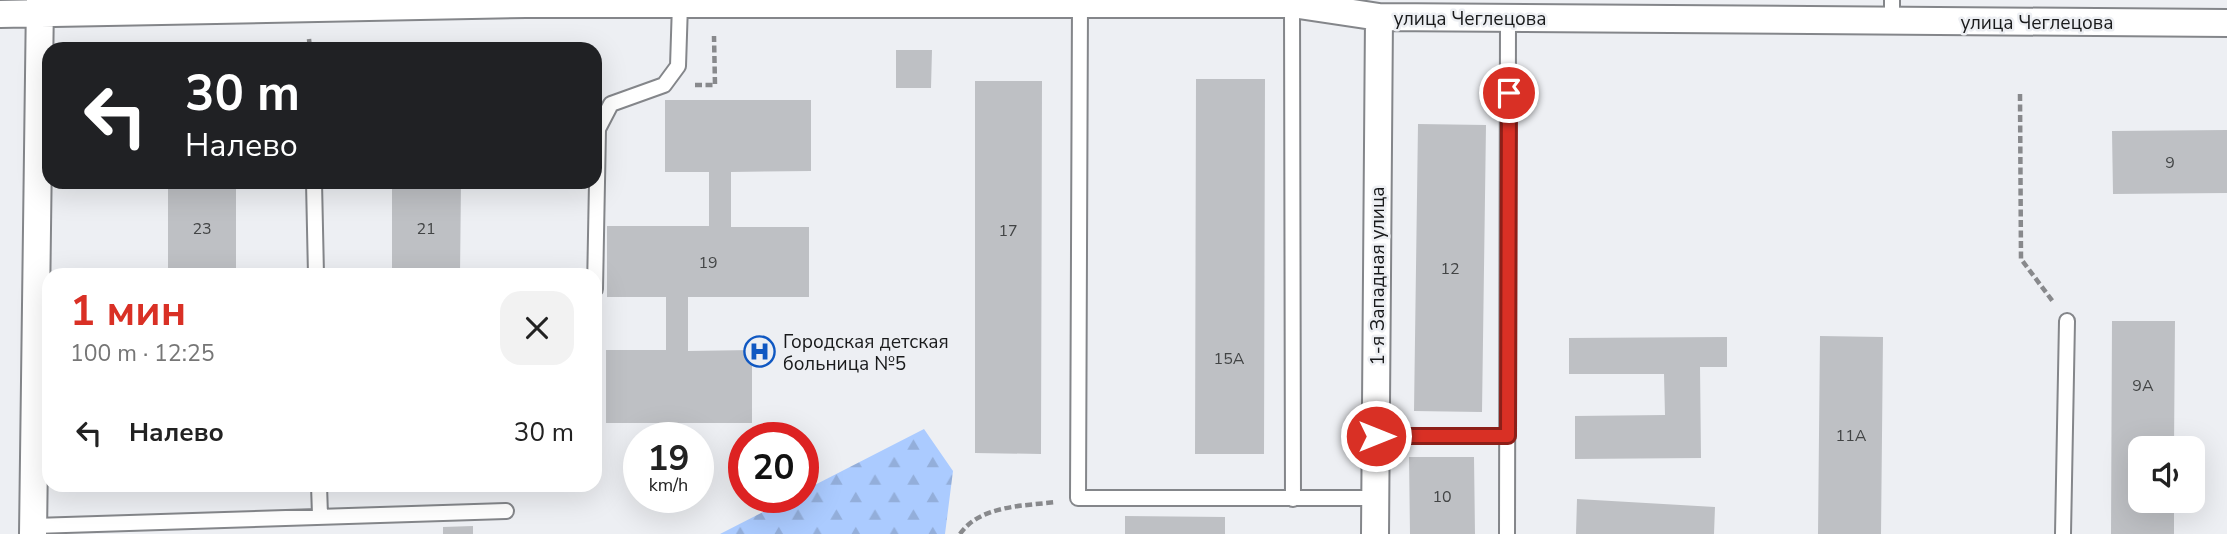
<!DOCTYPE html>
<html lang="ru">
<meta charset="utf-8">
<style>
:root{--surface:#fff;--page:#f2f2f2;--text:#222;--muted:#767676;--accent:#d93025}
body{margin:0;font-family:"Nunito Sans",sans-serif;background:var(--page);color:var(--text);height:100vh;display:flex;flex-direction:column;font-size:26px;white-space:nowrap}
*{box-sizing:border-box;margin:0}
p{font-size:23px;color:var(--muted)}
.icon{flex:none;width:38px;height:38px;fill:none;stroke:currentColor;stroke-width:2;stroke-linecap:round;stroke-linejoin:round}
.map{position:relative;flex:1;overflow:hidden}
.details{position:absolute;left:42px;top:268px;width:560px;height:224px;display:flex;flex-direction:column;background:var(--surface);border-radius:21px;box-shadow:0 7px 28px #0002}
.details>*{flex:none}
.top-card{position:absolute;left:42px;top:42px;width:560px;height:147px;border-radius:21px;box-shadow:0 7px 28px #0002;background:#202124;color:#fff;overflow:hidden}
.fabs{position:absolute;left:2128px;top:436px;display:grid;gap:14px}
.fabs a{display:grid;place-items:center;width:77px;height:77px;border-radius:14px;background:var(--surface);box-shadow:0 7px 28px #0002;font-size:35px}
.speed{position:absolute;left:623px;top:422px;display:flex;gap:14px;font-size:35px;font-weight:700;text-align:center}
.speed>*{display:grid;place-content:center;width:91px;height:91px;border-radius:50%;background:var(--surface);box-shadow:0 7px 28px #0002;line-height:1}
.speed small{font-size:18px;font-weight:400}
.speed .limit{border:10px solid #d22;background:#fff;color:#111}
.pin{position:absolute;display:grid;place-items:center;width:60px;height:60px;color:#fff;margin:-30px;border:4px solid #fff;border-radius:50%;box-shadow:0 2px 7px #0007}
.me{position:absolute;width:77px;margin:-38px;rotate:90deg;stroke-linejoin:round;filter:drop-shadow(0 0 5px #0008)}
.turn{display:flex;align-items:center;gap:24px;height:147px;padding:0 28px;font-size:32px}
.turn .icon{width:91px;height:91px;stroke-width:2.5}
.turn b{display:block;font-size:49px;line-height:60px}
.round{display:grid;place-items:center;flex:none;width:74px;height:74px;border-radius:21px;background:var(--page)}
.headline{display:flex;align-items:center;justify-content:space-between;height:119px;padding:0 28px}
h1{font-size:42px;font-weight:700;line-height:52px;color:var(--accent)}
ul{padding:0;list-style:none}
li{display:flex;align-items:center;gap:21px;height:91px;padding:0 28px}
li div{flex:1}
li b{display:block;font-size:26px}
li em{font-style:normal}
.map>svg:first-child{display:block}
.forest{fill:url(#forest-firs)}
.building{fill:#bec0c4}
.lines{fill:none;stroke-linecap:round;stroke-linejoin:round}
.service-casing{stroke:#84868a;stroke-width:18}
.minor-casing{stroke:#84868a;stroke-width:30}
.path{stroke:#88898c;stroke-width:4.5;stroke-dasharray:7 3.5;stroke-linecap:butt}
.service{stroke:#fff;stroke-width:14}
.minor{stroke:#fff;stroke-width:26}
.route-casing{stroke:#8d1f18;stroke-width:18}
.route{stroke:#d93025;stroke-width:12}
.labels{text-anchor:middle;stroke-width:5;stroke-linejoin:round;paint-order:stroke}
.number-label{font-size:16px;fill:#424445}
.street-label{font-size:19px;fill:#191a1b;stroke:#edeff3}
.poi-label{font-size:19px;fill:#191a1b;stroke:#edeff3;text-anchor:start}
</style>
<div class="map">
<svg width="2227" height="534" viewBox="0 0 2227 534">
<defs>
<pattern id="forest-firs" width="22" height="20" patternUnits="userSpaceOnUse" patternTransform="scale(1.75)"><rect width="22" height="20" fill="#abcbff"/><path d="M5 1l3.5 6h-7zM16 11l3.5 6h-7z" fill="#93aeda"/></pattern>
</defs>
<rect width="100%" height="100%" fill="#edeff3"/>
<path class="forest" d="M924,429L953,471L945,534H720L792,497H803V491Z"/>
<path class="building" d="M896,50H932L931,88H896Z
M1196,79H1265L1264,454H1195Z
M975,81H1042L1041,454L975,453Z
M665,100H811V171L731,172V227H809V297H688V351L752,350V423H606V350H666V297H607V226H709V172H665Z
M1418,124L1486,125L1482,412L1414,411Z
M2227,130V193L2113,194L2112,131Z
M168,182H236V275H168Z
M392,182H461L460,275H392Z
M2112,321H2175L2174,448H2140V500H2174V534H2111Z
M1820,336L1883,337L1881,534H1818Z
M1727,337V367H1700L1701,458L1575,459V416L1665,415L1664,374H1569V338Z
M1409,457H1474L1475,534H1410Z
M1577,499L1715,507L1714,534H1576Z
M1125,516L1225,517V534H1125Z
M473,526V534H443V527Z"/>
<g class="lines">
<defs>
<path id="service" d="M1080,4L1078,498H1375
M1292,4L1293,499
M1892,21V0
M314,182L316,275
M595,289L598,129L611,104L664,85L678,66L680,4
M1376,436H1508
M319,485L320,515
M34,526L506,511
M1507,534L1508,18
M2063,534L2067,321"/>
<path id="minor" d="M0,14L526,4H1292L1379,17L2227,23
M33,534L40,0
M1375,534L1379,17"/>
</defs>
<use href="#service" class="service-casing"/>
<use href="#minor" class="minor-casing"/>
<path class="path" d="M309,39L310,49
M695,85H715L714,36
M2020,94L2021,259L2054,303
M960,534C980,505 1024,506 1056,502"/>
<use href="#service" class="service"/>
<use href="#minor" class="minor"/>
</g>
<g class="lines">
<defs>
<path id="route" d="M1376,436H1508L1509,93"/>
</defs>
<use href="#route" class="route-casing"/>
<use href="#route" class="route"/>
</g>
<defs>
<symbol id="hospital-ring" viewBox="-11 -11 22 22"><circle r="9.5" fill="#edeff3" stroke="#1058c2" stroke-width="1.5"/><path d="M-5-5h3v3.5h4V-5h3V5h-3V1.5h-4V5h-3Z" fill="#1058c2"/></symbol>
</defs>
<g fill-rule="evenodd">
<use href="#hospital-ring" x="742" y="334" width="35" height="35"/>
</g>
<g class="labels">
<g class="number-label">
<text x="2170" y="168">9</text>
<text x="202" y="234">23</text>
<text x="426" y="234">21</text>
<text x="1008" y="236">17</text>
<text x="708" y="268">19</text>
<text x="1450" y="274">12</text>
<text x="1229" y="364">15А</text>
<text x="2143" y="391">9А</text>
<text x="1851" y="441">11А</text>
<text x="1442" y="502">10</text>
</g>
<g class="street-label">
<text x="1470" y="25">улица Чеглецова</text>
<text x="2037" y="29">улица Чеглецова</text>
<text transform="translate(1377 276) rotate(-90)" y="7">1-я Западная улица</text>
</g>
<g class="poi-label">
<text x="783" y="348">Городская детская<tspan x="783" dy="22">больница №5</tspan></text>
</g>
</g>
</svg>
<div class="fabs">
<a><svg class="icon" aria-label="sound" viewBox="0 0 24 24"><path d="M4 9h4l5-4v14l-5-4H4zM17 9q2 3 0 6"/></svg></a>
</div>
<div class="speed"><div>19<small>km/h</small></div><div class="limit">20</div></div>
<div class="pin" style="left:1509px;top:93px;background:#d93025"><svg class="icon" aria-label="arrive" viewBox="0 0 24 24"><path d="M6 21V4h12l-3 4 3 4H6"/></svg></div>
<svg class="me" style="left:1376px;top:436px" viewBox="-20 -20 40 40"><circle r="17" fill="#d93025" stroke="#fff" stroke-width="3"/><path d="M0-11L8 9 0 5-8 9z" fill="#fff"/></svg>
<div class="top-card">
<div class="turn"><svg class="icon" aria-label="left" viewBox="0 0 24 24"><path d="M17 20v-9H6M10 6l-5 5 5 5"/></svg><div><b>30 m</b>Налево</div></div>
</div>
<section class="details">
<div class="headline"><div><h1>1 мин</h1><p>100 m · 12:25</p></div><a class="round"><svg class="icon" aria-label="close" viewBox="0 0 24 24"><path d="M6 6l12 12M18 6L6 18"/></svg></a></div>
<ul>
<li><svg class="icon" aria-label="left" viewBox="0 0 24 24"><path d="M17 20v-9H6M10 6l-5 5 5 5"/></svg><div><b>Налево</b></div><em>30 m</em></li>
</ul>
</section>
</div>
